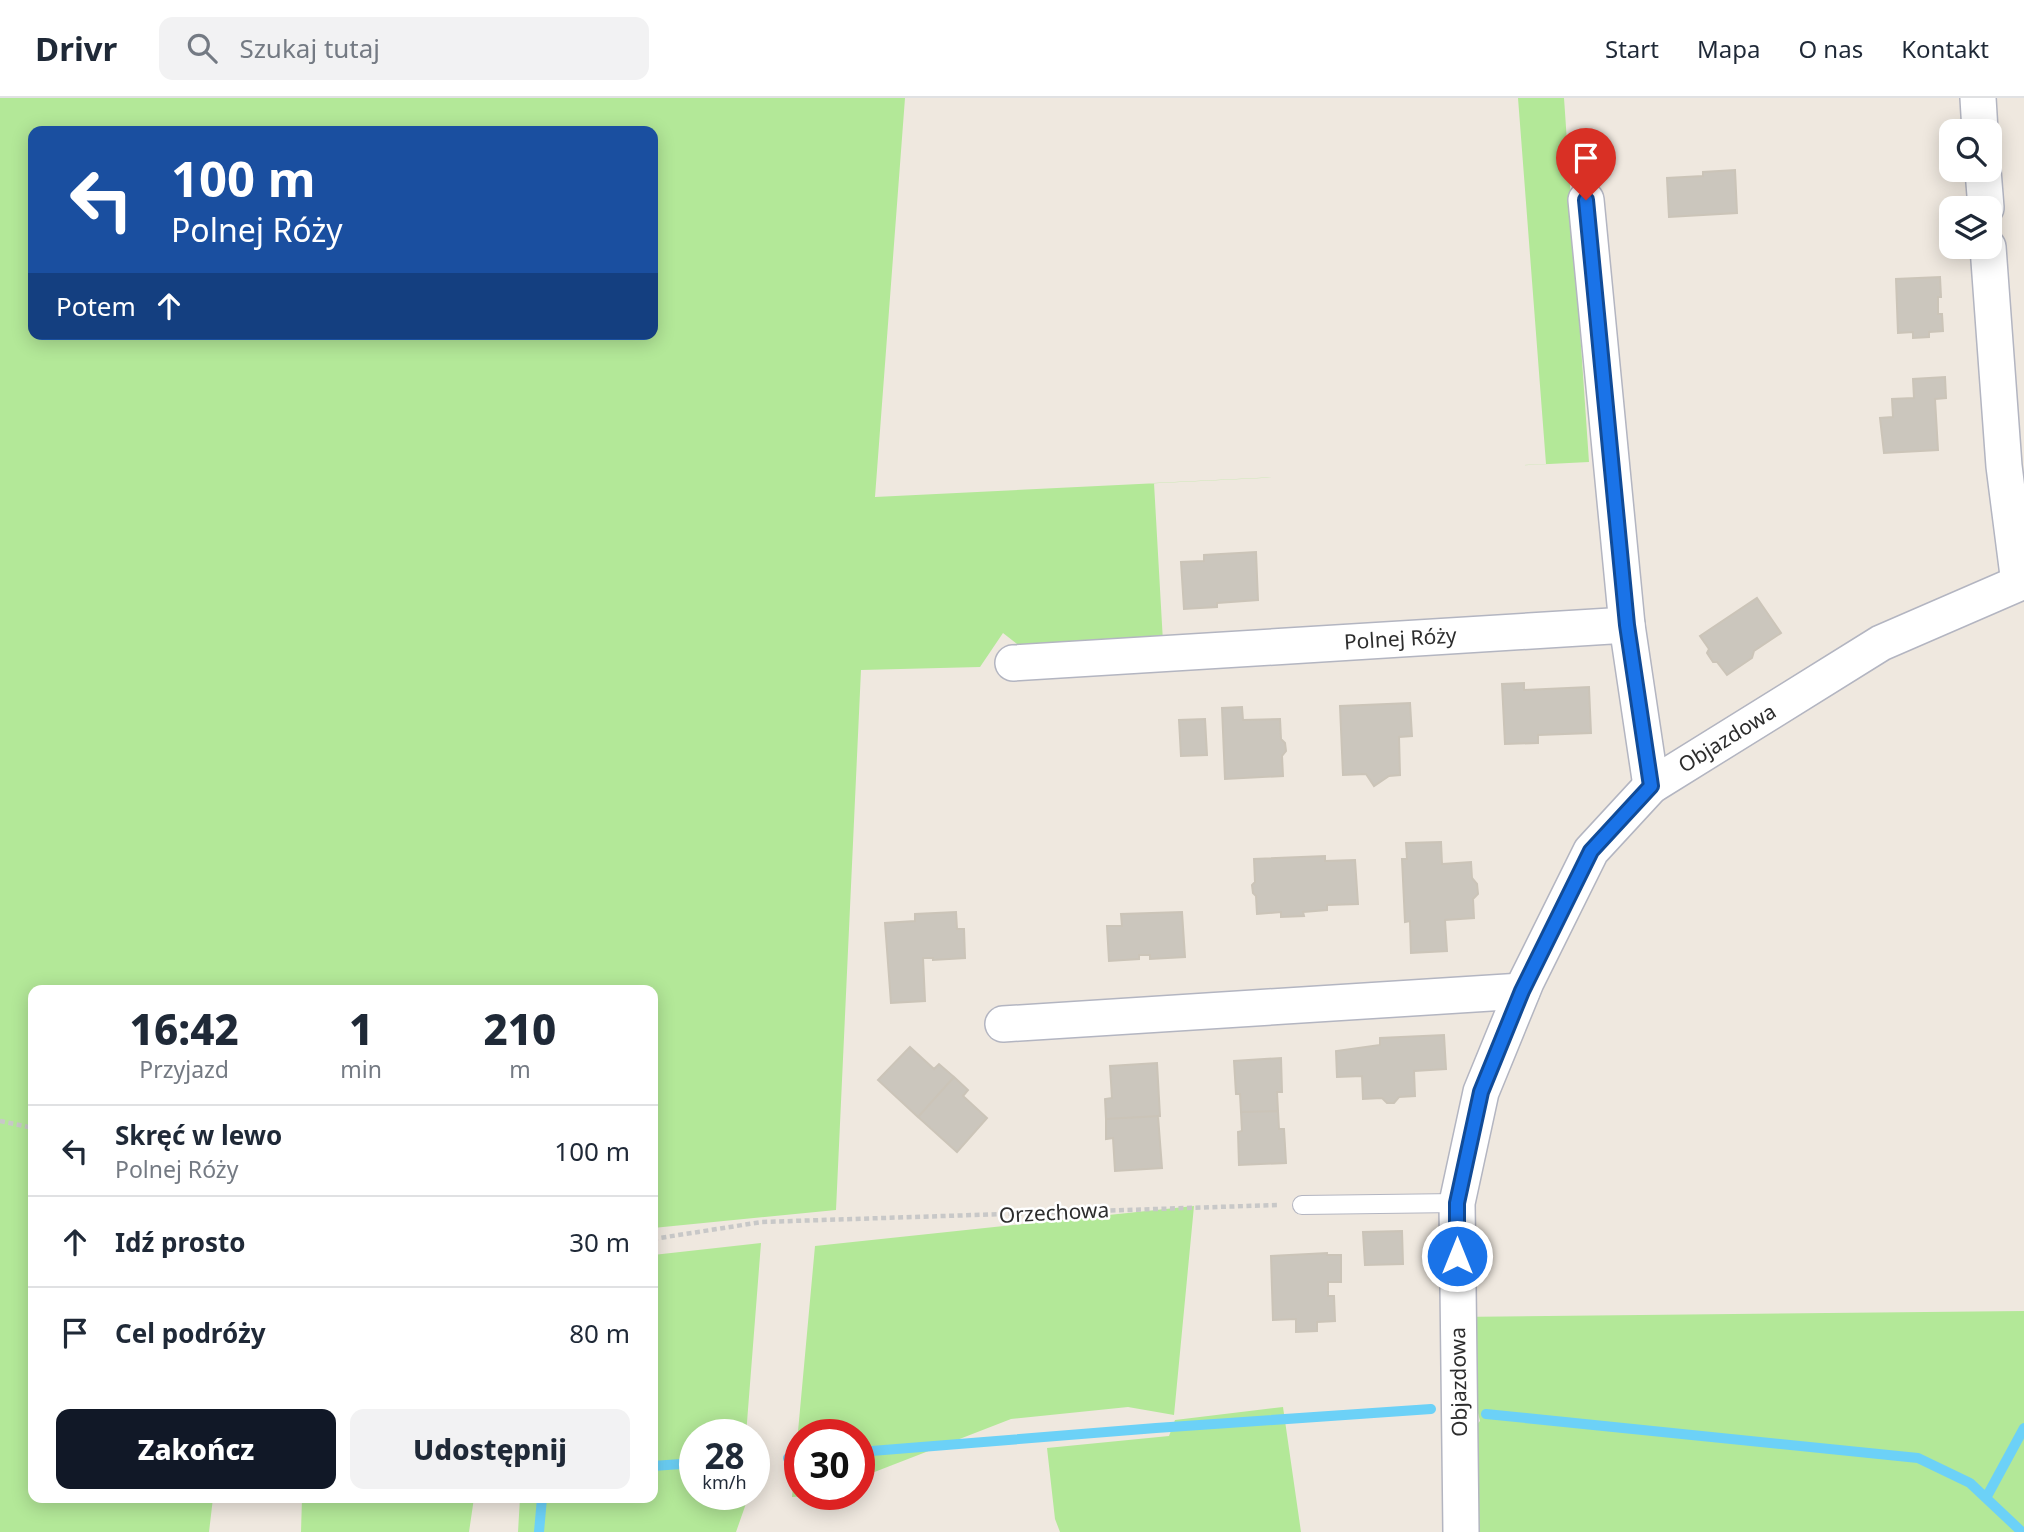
<!DOCTYPE html>
<html lang="pl">
<meta charset="utf-8">
<style>
:root{--surface:#fff;--page:#f2f2f3;--text:#1f2937;--muted:#747a83;--line:#e0e1e3;--accent:#111827}
body{margin:0;font-family:"Noto Sans",sans-serif;background:var(--page);color:var(--text);height:100vh;display:flex;flex-direction:column;font-size:26px;white-space:nowrap}
*{box-sizing:border-box;margin:0}
p{font-size:23px;color:var(--muted)}
.icon{flex:none;width:38px;height:38px;fill:none;stroke:currentColor;stroke-width:2;stroke-linecap:round;stroke-linejoin:round}
.map{position:relative;flex:1;overflow:hidden}
.panel{position:absolute;left:28px;top:887px;width:630px;height:518px;display:flex;flex-direction:column;background:var(--surface);border-radius:14px;box-shadow:0 4px 18px #0003}
.panel>*{flex:none}
.top-card{position:absolute;left:28px;top:28px;width:630px;height:214px;border-radius:14px;box-shadow:0 4px 18px #0003;background:#1a4fa0;color:#fff;overflow:hidden}
.fabs{position:absolute;left:1939px;top:21px;display:grid;gap:14px}
.fabs a{display:grid;place-items:center;width:63px;height:63px;border-radius:14px;background:var(--surface);box-shadow:0 4px 18px #0003;font-size:35px}
.speed{position:absolute;left:679px;top:1321px;display:flex;gap:14px;font-size:35px;font-weight:700;text-align:center}
.speed>*{display:grid;place-content:center;width:91px;height:91px;border-radius:50%;background:var(--surface);box-shadow:0 4px 18px #0003;line-height:1}
.speed small{font-size:18px;font-weight:400}
.speed .limit{border:10px solid #d22;background:#fff;color:#111}
.pin{position:absolute;display:grid;place-items:center;width:60px;height:60px;color:#fff;margin:-72px -30px;border-radius:50% 50% 50% 0;rotate:-45deg;box-shadow:0 0 7px #0007}
.pin .icon{rotate:45deg}
.me{position:absolute;width:77px;margin:-38px;rotate:0deg;stroke-linejoin:round;filter:drop-shadow(0 0 5px #0008)}
.turn{display:flex;align-items:center;gap:24px;height:147px;padding:0 28px;font-size:32px}
.turn .icon{width:91px;height:91px;stroke-width:2.5}
.turn b{display:block;font-size:49px;line-height:60px}
.then{display:flex;align-items:center;height:66px;padding:0 28px;background:#0003;gap:14px;font-size:26px}
.eta{display:flex;justify-content:space-evenly;align-items:center;height:119px;text-align:center}
.eta b{font-size:42px;font-weight:800;line-height:49px}
.cta{display:flex;gap:14px;margin-top:auto;padding:14px 28px}
.cta a{flex:1;height:80px;border-radius:14px;background:var(--accent);color:#fff;font-size:28px;font-weight:800;line-height:80px;text-align:center}
.cta a+a{background:var(--page);color:var(--text)}
ul{padding:0;list-style:none}
li{display:flex;align-items:center;gap:21px;height:91px;padding:0 28px;border-top:2px solid var(--line)}
li div{flex:1}
li b{display:block;font-size:26px}
li em{font-style:normal}
header{display:flex;align-items:center;gap:42px;box-sizing:border-box;height:98px;padding:0 35px;background:var(--surface);border-bottom:2px solid var(--line)}
header strong{font-size:33px}
nav{display:flex;gap:38px;margin-inline-start:auto;font-size:24px}
.search{width:490px;height:63px;background:var(--page);display:flex;align-items:center;gap:18px;box-sizing:border-box;padding:0 24px;border-radius:14px;color:var(--muted);font-size:26px}
.map>svg:first-child{display:block}
.green{fill:#b3e898;fill-rule:evenodd}
.lines{fill:none;stroke-linecap:round;stroke-linejoin:round}
.stream{stroke:#6cd1f7;stroke-width:10}
.building{fill:#cbc6bd;stroke:#cbc4b8;stroke-width:2}
.service-casing{stroke:#b3b5c1;stroke-width:20}
.minor-casing{stroke:#b3b5c1;stroke-width:38}
.path{stroke:#c8c8c8;stroke-width:4.5;stroke-dasharray:5 3.5;stroke-linecap:butt}
.service{stroke:#fff;stroke-width:18}
.minor{stroke:#fff;stroke-width:35}
.route-casing{stroke:#114b97;stroke-width:18}
.route{stroke:#1a73e8;stroke-width:12}
.labels{text-anchor:middle;stroke-width:5;stroke-linejoin:round;paint-order:stroke}
.street-label{font-size:21px;fill:#2d2d2d;stroke:#fff}
</style>
<header>
<strong>Drivr</strong>
<div class="search"><svg class="icon" aria-label="search" viewBox="0 0 24 24"><circle cx="10" cy="10" r="6"/><path d="M15 15l6 6"/></svg>Szukaj tutaj</div>
<nav><a>Start</a><a>Mapa</a><a>O nas</a><a>Kontakt</a></nav>
</header>
<div class="map">
<svg width="2024" height="1434" viewBox="0 0 2024 1434">
<rect width="100%" height="100%" fill="#efe8df"/>
<path class="green" d="M0,0H905L875,399L1546,366L1518,0H1564L1589,364L1154,385L1163,544L1026,553L1003,535L980,569L861,572L836,1112L653,1130V892H33V1400H213L209,1434H0ZM33,33H653V236H33Z
M1194,1108L1174,1317L1128,1309L1011,1321L859,1380V1337H800V1396L818,1397L792,1399L815,1148Z
M761,1145L746,1337H695V1396L749,1397L736,1434H518L520,1400H653V1157Z
M2024,1213V1434H1474L1470,1334L1480,1323L1454,1219Z
M1283,1309L1301,1434H1060L1055,1421L1047,1350L1169,1338L1175,1322Z
M302,1400H474L469,1434H301Z"/>
<g class="lines">
<path class="stream" d="M1486,1316L1918,1360L1970,1385L2022,1434
M859,1354L1156,1330L1431,1311
M788,1360L800,1359
M653,1368L695,1365
M1986,1400L2024,1330
M539,1434L542,1400"/>
</g>
<path class="building" d="M1735,72L1737,115L1669,119L1667,80L1703,78V74Z
M1940,179L1941,199H1938V216H1942L1943,233L1929,234V239L1913,240V234L1898,235L1896,181Z
M1945,279L1946,300L1935,301L1938,352L1884,355L1880,320L1893,319L1892,301L1914,300L1913,281Z
M1256,454L1258,502L1217,505V509L1184,511L1181,464L1204,463V457Z
M1757,500L1781,535L1754,553L1752,560L1727,577L1717,564H1713L1707,555L1709,551L1700,538Z
M1524,585V592L1589,589L1591,635L1538,637V645L1505,646L1502,586Z
M1410,605L1412,638L1399,639L1400,677L1389,678L1374,688L1366,676L1343,677L1340,608Z
M1242,609L1243,622L1280,621L1281,641L1285,645L1286,653L1282,658L1283,678L1225,681L1222,610Z
M1205,621L1207,657L1181,658L1179,622Z
M1441,744L1442,766L1471,764L1472,780L1477,786L1478,796L1473,801L1474,820L1445,822L1447,853L1411,855L1410,823L1405,824L1402,761H1407L1406,745Z
M1325,758V763L1355,762L1358,806L1327,807V812L1303,814L1304,818L1281,819V814L1257,816L1256,798L1253,795L1252,787L1255,784L1254,761Z
M956,814L957,831H964L965,860L933,862V860H923L925,903L891,905L885,825L915,823V816Z
M1182,814L1185,859L1150,861V857H1139V861L1109,863L1107,828H1122L1121,816Z
M1444,937L1446,971L1414,973L1415,998L1399,999L1394,1005H1387L1382,1000L1363,1001L1362,978L1337,979L1336,953L1380,947V940Z
M910,949L934,971L939,966L954,979L918,1019L878,982Z
M1281,960L1282,994H1277L1278,1013L1241,1014L1240,996H1236L1234,963Z
M1157,965L1160,1018L1106,1021L1105,1001L1112,1000L1110,968Z
M954,979L968,992L963,998L987,1020L957,1054L918,1019Z
M1278,1013L1279,1031H1284L1286,1065L1239,1067L1238,1034L1242,1033L1241,1014Z
M1158,1018L1162,1070L1115,1073L1113,1040L1106,1041V1021Z
M1402,1133L1403,1166L1365,1167L1363,1134Z
M1327,1155V1157H1341V1184H1328V1198H1334L1335,1223L1317,1224V1233L1296,1234V1221L1273,1222L1271,1158Z"/>
<g class="lines">
<defs>
<path id="service" d="M1302,1107L1457,1105"/>
<g id="minor">
<path d="M1978,0L1980,33"/>
<path d="M1983,72L1986,110"/>
<path d="M1586,102L1627,527"/>
<path d="M1988,149L2004,368L2019,485"/>
<path id="s1" d="M1013,565L1627,527L1651,688"/>
<path d="M1003,926L1522,893"/>
<path id="s2" d="M1461,1434L1457,1105L1481,994L1526,884L1591,753L1651,688L1881,545L2024,483"/>
</g>
</defs>
<use href="#service" class="service-casing"/>
<use href="#minor" class="minor-casing"/>
<path class="path" d="M0,1023L33,1030
M653,1141L762,1124L1277,1107"/>
<use href="#service" class="service"/>
<use href="#minor" class="minor"/>
</g>
<g class="lines">
<defs>
<path id="route" d="M1457,1158V1105L1481,994L1522,893L1591,753L1651,688L1627,527L1586,102"/>
</defs>
<use href="#route" class="route-casing"/>
<use href="#route" class="route"/>
</g>
<g class="labels">
<g class="street-label">
<text dy="7" stroke="none"><textPath href="#s1" startOffset="388">Polnej Róży</textPath></text>
<text dy="7" stroke="none"><textPath href="#s2" startOffset="886">Objazdowa</textPath></text>
<text transform="translate(1054 1115) rotate(-3)" y="7">Orzechowa</text>
<text transform="translate(1459 1284) rotate(-91)" y="7">Objazdowa</text>
</g>
</g>
</svg>
<div class="fabs">
<a><svg class="icon" aria-label="search" viewBox="0 0 24 24"><circle cx="10" cy="10" r="6"/><path d="M15 15l6 6"/></svg></a>
<a><svg class="icon" aria-label="layers" viewBox="0 0 24 24"><path d="M12 4l9 5-9 5-9-5zM3 14l9 5 9-5"/></svg></a>
</div>
<div class="speed"><div>28<small>km/h</small></div><div class="limit">30</div></div>
<div class="pin" style="left:1586px;top:102px;background:#d93025"><svg class="icon" aria-label="arrive" viewBox="0 0 24 24"><path d="M6 21V4h12l-3 4 3 4H6"/></svg></div>
<svg class="me" style="left:1457px;top:1158px" viewBox="-20 -20 40 40"><circle r="17" fill="#1a73e8" stroke="#fff" stroke-width="3"/><path d="M0-11L8 9 0 5-8 9z" fill="#fff"/></svg>
<div class="top-card">
<div class="turn"><svg class="icon" aria-label="left" viewBox="0 0 24 24"><path d="M17 20v-9H6M10 6l-5 5 5 5"/></svg><div><b>100 m</b>Polnej Róży</div></div>
<div class="then">Potem<svg class="icon" aria-label="ahead" viewBox="0 0 24 24"><path d="M12 20V5M6 11l6-6 6 6"/></svg></div>
</div>
<section class="panel">
<div class="eta">
<div><b>16:42</b><p>Przyjazd</p></div>
<div><b>1</b><p>min</p></div>
<div><b>210</b><p>m</p></div>
</div>
<ul>
<li><svg class="icon" aria-label="left" viewBox="0 0 24 24"><path d="M17 20v-9H6M10 6l-5 5 5 5"/></svg><div><b>Skręć w lewo</b><p>Polnej Róży</p></div><em>100 m</em></li>
<li><svg class="icon" aria-label="ahead" viewBox="0 0 24 24"><path d="M12 20V5M6 11l6-6 6 6"/></svg><div><b>Idź prosto</b></div><em>30 m</em></li>
<li><svg class="icon" aria-label="arrive" viewBox="0 0 24 24"><path d="M6 21V4h12l-3 4 3 4H6"/></svg><div><b>Cel podróży</b></div><em>80 m</em></li>
</ul>
<div class="cta"><a>Zakończ</a><a>Udostępnij</a></div>
</section>
</div>
